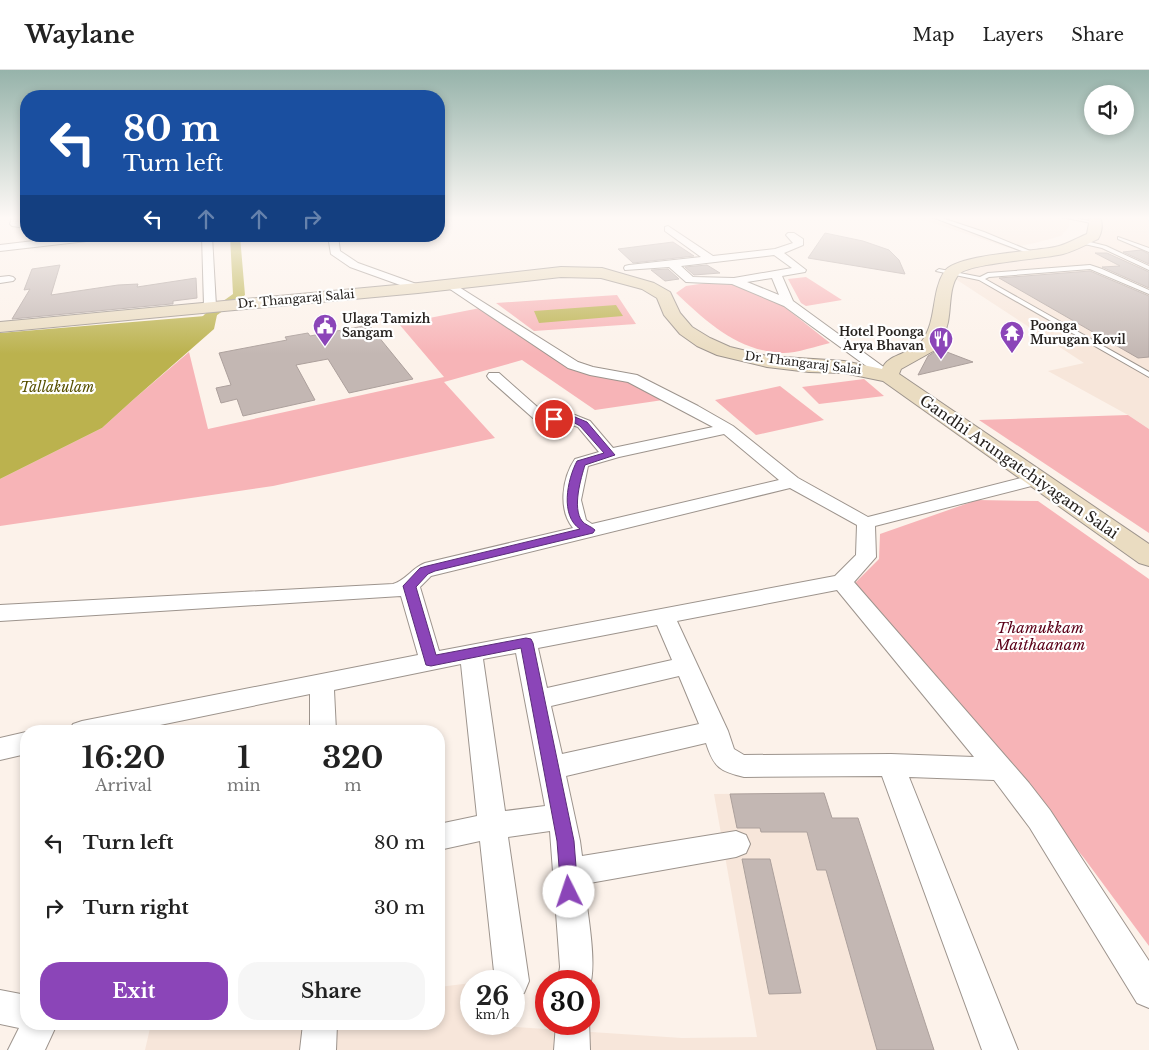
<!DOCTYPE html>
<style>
:root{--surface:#fff;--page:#f6f6f6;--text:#222;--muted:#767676;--line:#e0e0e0;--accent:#8b45b8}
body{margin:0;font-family:"Libre Baskerville",serif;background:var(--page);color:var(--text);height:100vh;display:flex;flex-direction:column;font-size:19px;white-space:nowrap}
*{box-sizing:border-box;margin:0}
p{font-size:16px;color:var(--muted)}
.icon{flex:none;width:28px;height:28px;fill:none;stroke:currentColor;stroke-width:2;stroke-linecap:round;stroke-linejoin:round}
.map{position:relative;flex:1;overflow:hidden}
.panel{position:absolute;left:20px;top:655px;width:425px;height:305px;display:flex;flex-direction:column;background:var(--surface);border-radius:20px;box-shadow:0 2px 8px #0003}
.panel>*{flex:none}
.top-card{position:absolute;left:20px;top:20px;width:425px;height:152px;border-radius:20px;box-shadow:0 2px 8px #0003;background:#1a4fa0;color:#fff;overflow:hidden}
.buttons{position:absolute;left:1084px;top:15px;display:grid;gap:10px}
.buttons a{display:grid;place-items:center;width:50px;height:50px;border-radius:50%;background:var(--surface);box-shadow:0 2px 8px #0003;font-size:25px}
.speed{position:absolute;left:460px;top:900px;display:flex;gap:10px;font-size:25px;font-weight:700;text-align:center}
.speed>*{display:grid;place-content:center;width:65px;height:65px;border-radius:50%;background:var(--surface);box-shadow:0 2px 8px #0003;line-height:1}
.speed small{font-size:12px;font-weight:400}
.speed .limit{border:8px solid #d22;background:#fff;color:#111}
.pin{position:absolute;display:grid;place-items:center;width:42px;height:42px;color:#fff;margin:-21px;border:2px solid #fff;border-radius:50%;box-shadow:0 1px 5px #0007}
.me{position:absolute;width:55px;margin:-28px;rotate:356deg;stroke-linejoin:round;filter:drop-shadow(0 0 4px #0008)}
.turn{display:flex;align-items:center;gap:18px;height:105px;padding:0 20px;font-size:22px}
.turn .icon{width:65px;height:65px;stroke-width:2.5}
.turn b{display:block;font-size:35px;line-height:42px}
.lanes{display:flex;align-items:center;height:48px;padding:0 20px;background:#0003;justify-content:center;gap:25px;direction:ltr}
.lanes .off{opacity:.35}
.eta{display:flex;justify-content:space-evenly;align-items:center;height:85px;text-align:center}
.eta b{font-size:30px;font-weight:800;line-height:35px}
.cta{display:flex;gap:10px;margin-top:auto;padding:10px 20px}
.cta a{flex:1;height:58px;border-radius:20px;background:var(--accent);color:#fff;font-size:20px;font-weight:800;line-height:58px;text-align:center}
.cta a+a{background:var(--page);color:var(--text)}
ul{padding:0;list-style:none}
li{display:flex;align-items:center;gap:15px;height:65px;padding:0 20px}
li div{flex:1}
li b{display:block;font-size:19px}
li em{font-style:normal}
header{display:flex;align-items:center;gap:30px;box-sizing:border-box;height:70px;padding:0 25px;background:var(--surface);border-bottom:1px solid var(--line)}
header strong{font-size:24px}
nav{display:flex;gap:28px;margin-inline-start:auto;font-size:18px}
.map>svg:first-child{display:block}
.built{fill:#f7e6da}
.green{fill:#f7b4b7}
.water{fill:#bbb24e}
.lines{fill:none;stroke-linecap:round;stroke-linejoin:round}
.canal{fill:#bbb24e;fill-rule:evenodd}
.building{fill:#c3b7b3;stroke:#aca09c}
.lane-casing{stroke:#9d948d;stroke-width:2}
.street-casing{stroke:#9d948d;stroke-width:2}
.secondary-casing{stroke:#9d948d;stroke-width:2}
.lane{fill:#fff;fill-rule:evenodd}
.street{fill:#fff;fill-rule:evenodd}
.secondary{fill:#eadcc1;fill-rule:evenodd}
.route{fill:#8b45b8;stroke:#5a2d78}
.labels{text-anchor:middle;stroke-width:4.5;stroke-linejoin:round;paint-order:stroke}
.far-street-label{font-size:12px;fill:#26221f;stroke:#fff}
.far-poi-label{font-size:12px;font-weight:bold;fill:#26221f;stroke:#fff;text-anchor:start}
.far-water-label{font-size:14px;font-style:italic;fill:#575000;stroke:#fff}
.street-label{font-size:15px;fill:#26221f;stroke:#fff}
.park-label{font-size:15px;font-style:italic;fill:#5b0018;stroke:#fff}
</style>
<header>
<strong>Waylane</strong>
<nav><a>Map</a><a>Layers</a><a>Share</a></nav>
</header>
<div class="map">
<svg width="1149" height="980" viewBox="0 0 1149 980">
<rect width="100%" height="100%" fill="#fcf2ea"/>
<path class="built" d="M899,147H1069V157L1061,166L1035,173L1009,178L927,151Z
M1099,147H1149V359L1128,345L1048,301L1084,293L954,208L961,207L976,193L1040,189L1070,182L1100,167L1102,159Z
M824,723L832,748H857L934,980H145L151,954H439V917L471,913V954L682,968L757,967L714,724Z"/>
<path class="green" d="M806,207L842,230L806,236L801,233L788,209Z
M713,212L740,215L782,235L830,273C817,276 794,284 781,283C736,280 707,252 676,223L686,216Z
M617,225L636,254L534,261L496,233Z
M480,238L576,301L625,311L663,330L595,340L522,290L444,312L495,368L273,416L0,456V409L102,358L134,329L189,282L208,359L444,307L399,254Z
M864,309L884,326L819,334L802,317Z
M780,316L824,350L756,365L715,330Z
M1128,345L1149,359V463L979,350Z
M977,430L1038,431L1149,509V876L1084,788L855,513L879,489L880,464Z"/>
<path class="water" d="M616,235L623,246L539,253L534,241Z
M217,245L214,259L134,329L102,358L0,409V263Z"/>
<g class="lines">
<path class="canal" d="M230,166H240L245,225L213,248L196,267H188L186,264L188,261L205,244L233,224Z"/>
</g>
<path class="building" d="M825,163L863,171L889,180L899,190L905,204L808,188Z
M673,172L694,186L633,193L618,179Z
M1141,180L1149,184V194L1123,182Z
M1095,183H1107L1149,202V218L1102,197L1120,196Z
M60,195L51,225L118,215L138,214L137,217L196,208L197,228L173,231V234H171L12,249L30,219L24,220L32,199Z
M707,195L720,203L694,205L685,197Z
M668,199L679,209L665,211L651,200Z
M1090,201L1149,226V287L1138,288L999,208Z
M369,255L413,309L349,323L328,289L296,295L315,330L243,346L237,329L221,333L216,318L231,315L219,283L287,270L285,267L308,263L310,266Z
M939,279L973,292L918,305L928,286Z
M824,723L832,748H858L934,980H877L826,800H817L807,762H761L760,758H737L730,724Z
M742,789H770L801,923L769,924Z"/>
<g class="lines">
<defs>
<path id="lane" d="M932,147H939L984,162L1040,185L1035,186Z
M1062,147H1071L1098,153L1096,154Z
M1118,167L1149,178V182L1118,169Z
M1082,170L1106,176L1149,196V200L1102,178L1080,173Z
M1090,195L1102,199L1149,220V224L1090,199L989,207L985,209L1149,302V307L979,210L936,201L939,199L980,207L988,203Z"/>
<path id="street" d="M12,147H22L20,152H26V158L12,156L10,154Z
M668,156L713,186L775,179L793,173L786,165L788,163H794L803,169V175L784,183L806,200L805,202L782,206L793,231L896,306L894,309H884L784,236L732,214L686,212L669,197L625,200L624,198L625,196L629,195L701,187L665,161V157ZM774,185L792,198L734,208L693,207L681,196ZM772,208L779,225L747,212Z
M76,166H109L104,169L0,181V175Z
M202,166H212L216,236L210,240L204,236Z
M328,166H338L340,181L358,193L422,216L424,218L422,220H414L350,197L331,184Z
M9,206L13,207L15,209L13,211L0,213V207Z
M451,212L578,292L593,297L637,305L698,336L733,356L798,408L868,447L1037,404L1043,405L1046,409L1043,413L875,456L876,487L854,512L1029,713L1050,740L1149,891V938L1137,933L1030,758L994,710L909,707L1018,980H982L882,706L744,707C720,701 714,698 706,673L566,706L580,771L582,786L736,761L746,765L750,774L746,783L736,787L584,814C587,840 598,896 589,918V911H558L560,897L550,761L508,767L529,911L524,923L514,927V911H495L480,771L439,780V754L477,746L461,594L334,620L336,661H310V624L131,661H69L73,654L82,651L418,585L401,526L0,551V535L393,514C406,510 412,498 425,493L573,458C558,440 562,408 575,389L599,382L578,357L572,355L554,354L533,348L489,309L487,306L489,303H499L543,342L575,345L590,351L613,378L713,357L628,312L590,305L568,298L447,217L445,215ZM724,364L779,410L592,454L586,450L581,430L588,396L619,387ZM790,418L857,455L856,485L835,506L439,581L420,517L431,506ZM837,520L974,687L891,684L744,685L734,679L728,661L677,551ZM657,555L672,590L547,618L538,578ZM516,583L545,736L505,741L483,589ZM679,606L699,654L562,684L551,636Z
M26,662V684L0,690V668Z
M0,920L26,925V954H57L45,980H8L19,958L0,954Z
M589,950L590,980H554L556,954H589Z
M303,954H337L336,980H300Z"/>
<path id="secondary" d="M1088,147H1100C1103,154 1102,162 1098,169C1087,174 1075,181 1063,184C1043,189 970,193 959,204C949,215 951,238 948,252C946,261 941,272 935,280L901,299L899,304L1149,474V496L1139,493L883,311L844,303L809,302L767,297L717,285L697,276L680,264L664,245L657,228L642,219L601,208L561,207L418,223L0,262V252L418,213L561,197L602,198L654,213L670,222L680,243L692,257L710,268L730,277L767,286L844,291L882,299C888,283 913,284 922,271C937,251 931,223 944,202C956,184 1031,182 1055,177C1066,175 1077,168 1087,164L1089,153Z"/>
</defs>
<use href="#lane" class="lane-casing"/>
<use href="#street" class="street-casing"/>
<use href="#secondary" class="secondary-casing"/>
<use href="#lane" class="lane"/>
<use href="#street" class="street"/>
<use href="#secondary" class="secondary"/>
</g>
<linearGradient id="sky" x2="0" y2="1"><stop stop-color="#96b3aa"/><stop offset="0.52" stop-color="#fef9f6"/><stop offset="1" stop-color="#fef9f6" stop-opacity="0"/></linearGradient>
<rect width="1149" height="284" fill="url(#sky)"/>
<path class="route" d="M554,346L575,347L587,352L615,385L585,395C581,408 572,438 582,451C585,455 591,456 595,460L593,463L435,501L428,504L416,517L436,585L526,568L531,569L533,573L574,771L578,822L575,828L569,830L563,828L561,822L557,771L521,578L431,596L426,595L403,516L420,498L427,496L580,459C560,446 567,410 577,391L604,383L580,356L573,352L550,351V347Z"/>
<defs>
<symbol id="civic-pin" viewBox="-11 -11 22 30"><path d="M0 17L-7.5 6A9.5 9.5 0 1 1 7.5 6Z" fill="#8b45b8" stroke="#fff"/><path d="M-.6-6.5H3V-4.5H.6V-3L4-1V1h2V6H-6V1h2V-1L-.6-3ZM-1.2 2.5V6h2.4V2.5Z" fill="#fff"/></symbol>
<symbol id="temple-pin" viewBox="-11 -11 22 30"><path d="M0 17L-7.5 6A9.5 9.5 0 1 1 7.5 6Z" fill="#8b45b8" stroke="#fff"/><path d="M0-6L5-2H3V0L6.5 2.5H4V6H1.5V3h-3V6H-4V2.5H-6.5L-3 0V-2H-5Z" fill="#fff"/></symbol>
<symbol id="restaurant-pin" viewBox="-11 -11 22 30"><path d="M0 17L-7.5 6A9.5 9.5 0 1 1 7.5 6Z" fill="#8b45b8" stroke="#fff"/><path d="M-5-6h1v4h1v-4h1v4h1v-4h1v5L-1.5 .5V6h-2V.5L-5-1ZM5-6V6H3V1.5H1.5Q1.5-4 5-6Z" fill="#fff"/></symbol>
</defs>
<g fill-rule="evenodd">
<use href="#civic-pin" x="311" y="242" width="28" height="38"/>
<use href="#temple-pin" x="998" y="249" width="28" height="38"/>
<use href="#restaurant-pin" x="927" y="255" width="28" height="38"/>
</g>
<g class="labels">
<g class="far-street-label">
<text transform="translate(296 229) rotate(-5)" y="4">Dr. Thangaraj Salai</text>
<text transform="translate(803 293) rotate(7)" y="4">Dr. Thangaraj Salai</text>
</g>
<g class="far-poi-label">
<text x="342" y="253">Ulaga Tamizh<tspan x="342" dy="14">Sangam</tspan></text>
<text x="1030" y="260">Poonga<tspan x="1030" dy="14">Murugan Kovil</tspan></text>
<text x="924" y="266" text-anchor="end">Hotel Poonga<tspan x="924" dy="14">Arya Bhavan</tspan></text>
</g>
<g class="far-water-label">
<text x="57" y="322">Tallakulam</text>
</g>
<g class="street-label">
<text transform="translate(1019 397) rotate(35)" y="5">Gandhi Arungatchiyagam Salai</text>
</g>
<g class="park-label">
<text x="1040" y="563">Thamukkam<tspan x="1040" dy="17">Maithaanam</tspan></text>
</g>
</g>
</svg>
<div class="buttons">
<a><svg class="icon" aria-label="sound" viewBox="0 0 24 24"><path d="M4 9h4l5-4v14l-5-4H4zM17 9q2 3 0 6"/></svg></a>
</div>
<div class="speed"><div>26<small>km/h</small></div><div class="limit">30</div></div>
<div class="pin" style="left:554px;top:349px;background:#d93025"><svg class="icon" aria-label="arrive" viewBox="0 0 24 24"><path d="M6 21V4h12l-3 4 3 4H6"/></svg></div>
<svg class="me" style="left:569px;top:822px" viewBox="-20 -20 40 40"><circle r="19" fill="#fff"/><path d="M0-13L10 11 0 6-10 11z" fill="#8b45b8"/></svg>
<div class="top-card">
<div class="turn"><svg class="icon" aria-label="left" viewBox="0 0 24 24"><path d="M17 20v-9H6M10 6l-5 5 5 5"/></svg><div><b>80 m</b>Turn left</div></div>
<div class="lanes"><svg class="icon" aria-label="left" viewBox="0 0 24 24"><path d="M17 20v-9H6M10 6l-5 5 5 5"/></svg><svg class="icon off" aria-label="ahead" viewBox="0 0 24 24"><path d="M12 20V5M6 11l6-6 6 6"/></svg><svg class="icon off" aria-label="ahead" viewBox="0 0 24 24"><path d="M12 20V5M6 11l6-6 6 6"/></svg><svg class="icon off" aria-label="right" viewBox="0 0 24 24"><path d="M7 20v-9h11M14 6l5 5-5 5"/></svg></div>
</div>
<section class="panel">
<div class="eta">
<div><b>16:20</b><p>Arrival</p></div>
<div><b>1</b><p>min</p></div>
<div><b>320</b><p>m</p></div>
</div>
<ul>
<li><svg class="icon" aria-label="left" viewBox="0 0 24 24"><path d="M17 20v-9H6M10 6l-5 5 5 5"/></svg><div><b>Turn left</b></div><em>80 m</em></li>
<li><svg class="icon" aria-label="right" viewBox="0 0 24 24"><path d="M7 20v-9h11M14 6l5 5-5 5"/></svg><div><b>Turn right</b></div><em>30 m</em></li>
</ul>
<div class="cta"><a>Exit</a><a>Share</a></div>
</section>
</div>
